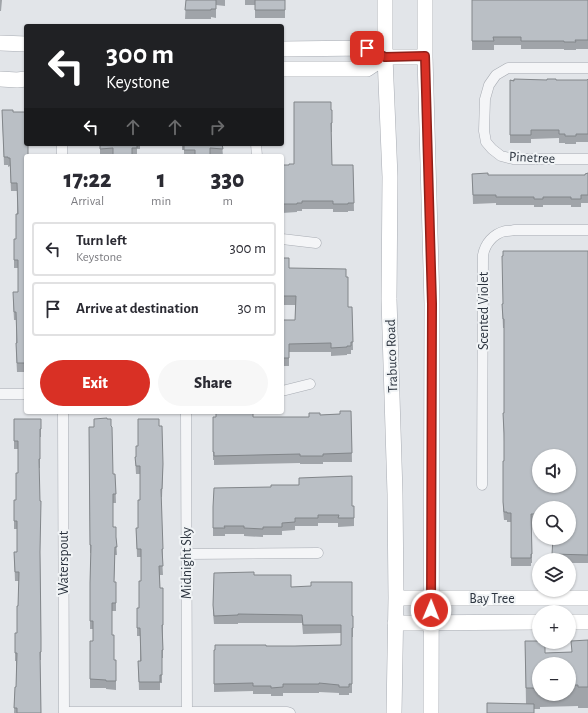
<!DOCTYPE html>
<meta charset="utf-8">
<style>
:root{--surface:#fff;--page:#f7f7f7;--text:#2b2b33;--muted:#7c7c81;--line:#e1e1e2;--accent:#d93025}
body{margin:0;font-family:"Alegreya Sans",sans-serif;background:var(--page);color:var(--text);height:100vh;display:flex;flex-direction:column;font-size:15px;white-space:nowrap}
*{box-sizing:border-box;margin:0}
p{font-size:13px;color:var(--muted)}
.icon{flex:none;width:22px;height:22px;fill:none;stroke:currentColor;stroke-width:2;stroke-linecap:round;stroke-linejoin:round}
.map{position:relative;flex:1;overflow:hidden}
.drawer{position:absolute;left:24px;top:154px;width:260px;height:260px;display:flex;flex-direction:column;background:var(--surface);border-radius:4px;box-shadow:0 1px 3px #0004}
.drawer>*{flex:none}
.hud{position:absolute;left:24px;top:24px;width:260px;height:122px;border-radius:4px;box-shadow:0 1px 3px #0004;background:#202124;color:#fff;overflow:hidden}
.buttons{position:absolute;left:532px;top:449px;display:grid;gap:8px}
.buttons a{display:grid;place-items:center;width:44px;height:44px;border-radius:50%;background:var(--surface);box-shadow:0 1px 3px #0004;font-size:20px}
.pin{position:absolute;display:grid;place-items:center;width:34px;height:34px;color:#fff;margin:-17px;border-radius:8px;box-shadow:0 2px 6px #0006}
.me{position:absolute;width:44px;margin:-22px;rotate:1deg;stroke-linejoin:round;filter:drop-shadow(0 0 3px #0008)}
.turn{display:flex;align-items:center;gap:14px;height:84px;padding:0 16px;font-size:18px}
.turn .icon{width:52px;height:52px;stroke-width:2.5}
.turn b{display:block;font-size:28px;line-height:34px}
.lanes{display:flex;align-items:center;height:38px;padding:0 16px;background:#0003;justify-content:center;gap:20px;direction:ltr}
.lanes .off{opacity:.35}
.eta{display:flex;justify-content:space-evenly;align-items:center;height:68px;text-align:center}
.eta b{font-size:24px;font-weight:800;line-height:28px}
.cta{display:flex;gap:8px;margin-top:auto;padding:8px 16px}
.cta a{flex:1;height:46px;border-radius:24px;background:var(--accent);color:#fff;font-size:16px;font-weight:800;line-height:46px;text-align:center}
.cta a+a{background:var(--page);color:var(--text)}
ul{padding:0;list-style:none}
li{display:flex;align-items:center;gap:12px;height:54px;margin:0 8px 6px;padding:0 8px;border:2px solid var(--line);border-radius:4px}
li div{flex:1}
li b{display:block;font-size:15px}
li em{font-style:normal}
.map>svg:first-child{display:block}
.lines{fill:none;stroke-linecap:round;stroke-linejoin:round}
.street-casing{stroke:#a8acb3;stroke-width:11}
.secondary-casing{stroke:#a8acb3;stroke-width:16}
.street{stroke:#f4f5f7;stroke-width:10}
.secondary{stroke:#fff;stroke-width:15}
.wall{fill:#a0a4a9;fill-rule:evenodd}
.building{fill:#babfc5;stroke:#82868a;fill-rule:evenodd}
.route-casing{stroke:#8d1f18;stroke-width:10}
.route{stroke:#d93025;stroke-width:7}
.labels{text-anchor:middle;stroke-width:4;stroke-linejoin:round;paint-order:stroke}
.street-label{font-size:14px;fill:#2c343f;stroke:#f1f4f6}
</style>
<div class="map">
<svg width="588" height="713" viewBox="0 0 588 713">
<rect width="100%" height="100%" fill="#e2e5e9"/>
<g class="lines">
<defs>
<path id="street" d="M588,68H508L496,75L489,85L485,99L484,131L486,142L492,149L501,156L513,159H588
M62,144V156
M256,144L257,156
M282,239L316,243
M282,391L310,384
M0,394H26
M63,412L64,713
M186,412L187,713
M482,485L483,255C485,244 493,234 505,231C508,231 511,231 514,230H588
M186,554L318,553
M64,712H287L290,713"/>
<path id="secondary" d="M385,0V57L390,177L389,299L395,494L396,598L394,713
M425,0V57L432,304L431,713
M0,43L26,44
M282,49L367,48L385,57H425
M282,69H367L385,57
M0,79L17,80L26,79
M396,598H588
M569,622H588
M395,623L539,622"/>
</defs>
<use href="#street" class="street-casing"/>
<use href="#secondary" class="secondary-casing"/>
<use href="#street" class="street"/>
<use href="#secondary" class="secondary"/>
</g>
<path class="wall" d="M0,0H2L1,11H0Z
M186,0H225V6L216,5V18L211,17V19H185Z
M245,0H285V18H255V5H245Z
M472,0H588V49H576V50H564V49H521V45H494V50H472Z
M588,79V142H576V144H565V143H559V138L531,139V143H510V80H587Z
M2,110L13,112L26,156V372H17L16,352V320H14L13,300L18,292V268H14V239H16L17,214V191H11L10,166L8,167V165H4Z
M331,110H332V132H331L332,165H353L354,211H348V212H333V209H302V211H297V212L282,213V165H289L294,164Z
M100,144H140V149H137V156H100Z
M182,144H222L223,156H184V150H182Z
M588,173V203H581V207H571V205H543V207H534V205H496V203L473,204L472,174L488,175H585Z
M588,251V563H569V560H552L553,538L569,508H539V523H532V563H531V566H511V522H507V520H504L503,510V461H504V442L503,413H504V328H503L502,304Z
M282,258L289,268L346,277L348,307H352L353,350H351V354H347V355L331,356V352H289V366H282V320H295V305H282Z
M351,411L352,462H323V464H300V463L214,465V460H213V417H309L320,415L340,414Z
M14,419H41V437H40V468H39L41,638V660H40L41,713H14L15,687H16V661H15V633H17L18,606L19,581H15L14,552H17V529H14V500H16L18,473V449H14Z
M159,426L163,472L162,497H161L163,557H162L163,575H160V588L163,625V658H162V683H160V690H139L138,661H140V636H137V608H139L141,581V557H137L136,528H138L140,500V474H136L135,457H136L138,446Z
M89,427L113,474H115L116,503H113V527L116,537L117,555H115L114,582H116V611H112V635L114,660H116V690L106,689V688H90V641H93V629H90V583L91,553H90Z
M354,506V526L338,527V523H318V526H295V530L282,531V535H263V537L244,536V534H225V536H213V507Z
M214,573L254,575L291,587L352,616H353V637H352V693H349V695H339V693L319,692V693H283V696H271V694H253V691L214,692V650L266,646H295L341,645V633L303,634L302,623H238V624H214L213,613Z
M588,640V708H578V706L540,707V709H534L526,704L525,641L545,653L571,652ZM539,664H569V694H539Z"/>
<path class="building" d="M186,0H216V9H211V10H185Z
M255,0H285V10H255Z
M472,0H588V40H575L576,42H564V41H521V37H493L494,41H472Z
M514,79L547,80V79H556V80H587L588,79V134H576V136H565V134H559V130H531V135H510V80L514,81Z
M294,102H331V110H332V123H331L332,165H353L354,203H348V204H333V201H302V203H297V204H282V165H289V164H294Z
M2,110H13V112H26V144H28V156H26V363H17L16,343H17L16,312H14L13,292H18V260H14V239H16V214H18L17,183H11L10,158H8V157H4Z
M100,144H137V148H132V156H113V148L100,149Z
M184,144H222L223,149L210,148V156H195V150H184Z
M488,173V175H585V174L588,173V195H581V199H571V197H543V199H534V197H496V195H473L472,174Z
M503,251H588V555L552,554L553,538H569V508H539V514H531L532,554H531V558H511V513H507V512H504L503,502V461H504V433L503,413H504V319H503L502,304H503L502,256H503ZM539,456H569V486H539Z
M282,258H289V268L346,269V277H348V307H352L353,342H351V346H347V347L331,348V343L289,344V358H282V320H295L296,296H282Z
M340,411H351L352,453L323,454V456H300V454L214,456V452H213V417H216V413L253,412V417H309V413H320V415L340,414Z
M107,418V419H111V426L112,427L113,474H115L116,494H113V527H116V537L117,547H115L114,582H116V603H112V635H114V660H116V681H106V680L90,679V641H93V621H90V583L91,545H90L89,427H94V419Z
M14,419H41V429H40V459H39L40,501H41L40,552L41,638V652H40L41,713H17V708H14L15,687H16L17,653H15V633H17V606H18L19,572H15L14,552H17V521H14V500H16V473H18V441H14Z
M138,419H159V426H162L163,464L162,489H161L163,549H162L163,566H159L160,588H163V625H162L163,650H162V675H160V682H139L138,661H141L140,628H137V608H139V581H141V549H137L136,528H138V500H140V466H136L135,457H136V446H138Z
M352,476V506H354V518H338L339,515H318V518H295V522L282,523V527H263V529L244,528V526H224L225,528H213V507L214,488L271,487V485H299V478Z
M254,572V575H291V587L311,586V582H352V616H353V628H352V684H349V687H339V685L319,683V684H283V687L271,688V686H253V683L214,684V650H215V645H266V646H295L341,645V625H303L302,615L238,614V615L214,616L213,605L214,573Z
M588,640V687H578V685H569V664H539V688H526L525,641H539V642H545V653L572,652L571,641Z
M487,703L534,704V713H487Z"/>
<g class="lines">
<defs>
<path id="route" d="M367,48L385,57L425,56L432,304L431,610"/>
</defs>
<use href="#route" class="route-casing"/>
<use href="#route" class="route"/>
</g>
<g class="labels">
<g class="street-label">
<text transform="translate(532 157) rotate(3)" y="5">Pinetree</text>
<text transform="translate(483 311) rotate(-90)" y="5">Scented Violet</text>
<text transform="translate(391 356) rotate(-92)" y="5">Trabuco Road</text>
<text transform="translate(63 563) rotate(-90)" y="5">Waterspout</text>
<text transform="translate(186 563) rotate(-90)" y="5">Midnight Sky</text>
<text x="492" y="603">Bay Tree</text>
</g>
</g>
</svg>
<div class="buttons">
<a><svg class="icon" aria-label="sound" viewBox="0 0 24 24"><path d="M4 9h4l5-4v14l-5-4H4zM17 9q2 3 0 6"/></svg></a>
<a><svg class="icon" aria-label="search" viewBox="0 0 24 24"><circle cx="10" cy="10" r="6"/><path d="M15 15l6 6"/></svg></a>
<a><svg class="icon" aria-label="layers" viewBox="0 0 24 24"><path d="M12 4l9 5-9 5-9-5zM3 14l9 5 9-5"/></svg></a>
<a>+</a>
<a>−</a>
</div>
<div class="pin" style="left:367px;top:48px;background:#d93025"><svg class="icon" aria-label="arrive" viewBox="0 0 24 24"><path d="M6 21V4h12l-3 4 3 4H6"/></svg></div>
<svg class="me" style="left:431px;top:610px" viewBox="-20 -20 40 40"><circle r="17" fill="#d93025" stroke="#fff" stroke-width="3"/><path d="M0-11L8 9 0 5-8 9z" fill="#fff"/></svg>
<div class="hud">
<div class="turn"><svg class="icon" aria-label="left" viewBox="0 0 24 24"><path d="M17 20v-9H6M10 6l-5 5 5 5"/></svg><div><b>300 m</b>Keystone</div></div>
<div class="lanes"><svg class="icon" aria-label="left" viewBox="0 0 24 24"><path d="M17 20v-9H6M10 6l-5 5 5 5"/></svg><svg class="icon off" aria-label="ahead" viewBox="0 0 24 24"><path d="M12 20V5M6 11l6-6 6 6"/></svg><svg class="icon off" aria-label="ahead" viewBox="0 0 24 24"><path d="M12 20V5M6 11l6-6 6 6"/></svg><svg class="icon off" aria-label="right" viewBox="0 0 24 24"><path d="M7 20v-9h11M14 6l5 5-5 5"/></svg></div>
</div>
<section class="drawer">
<div class="eta">
<div><b>17:22</b><p>Arrival</p></div>
<div><b>1</b><p>min</p></div>
<div><b>330</b><p>m</p></div>
</div>
<ul>
<li><svg class="icon" aria-label="left" viewBox="0 0 24 24"><path d="M17 20v-9H6M10 6l-5 5 5 5"/></svg><div><b>Turn left</b><p>Keystone</p></div><em>300 m</em></li>
<li><svg class="icon" aria-label="arrive" viewBox="0 0 24 24"><path d="M6 21V4h12l-3 4 3 4H6"/></svg><div><b>Arrive at destination</b></div><em>30 m</em></li>
</ul>
<div class="cta"><a>Exit</a><a>Share</a></div>
</section>
</div>
